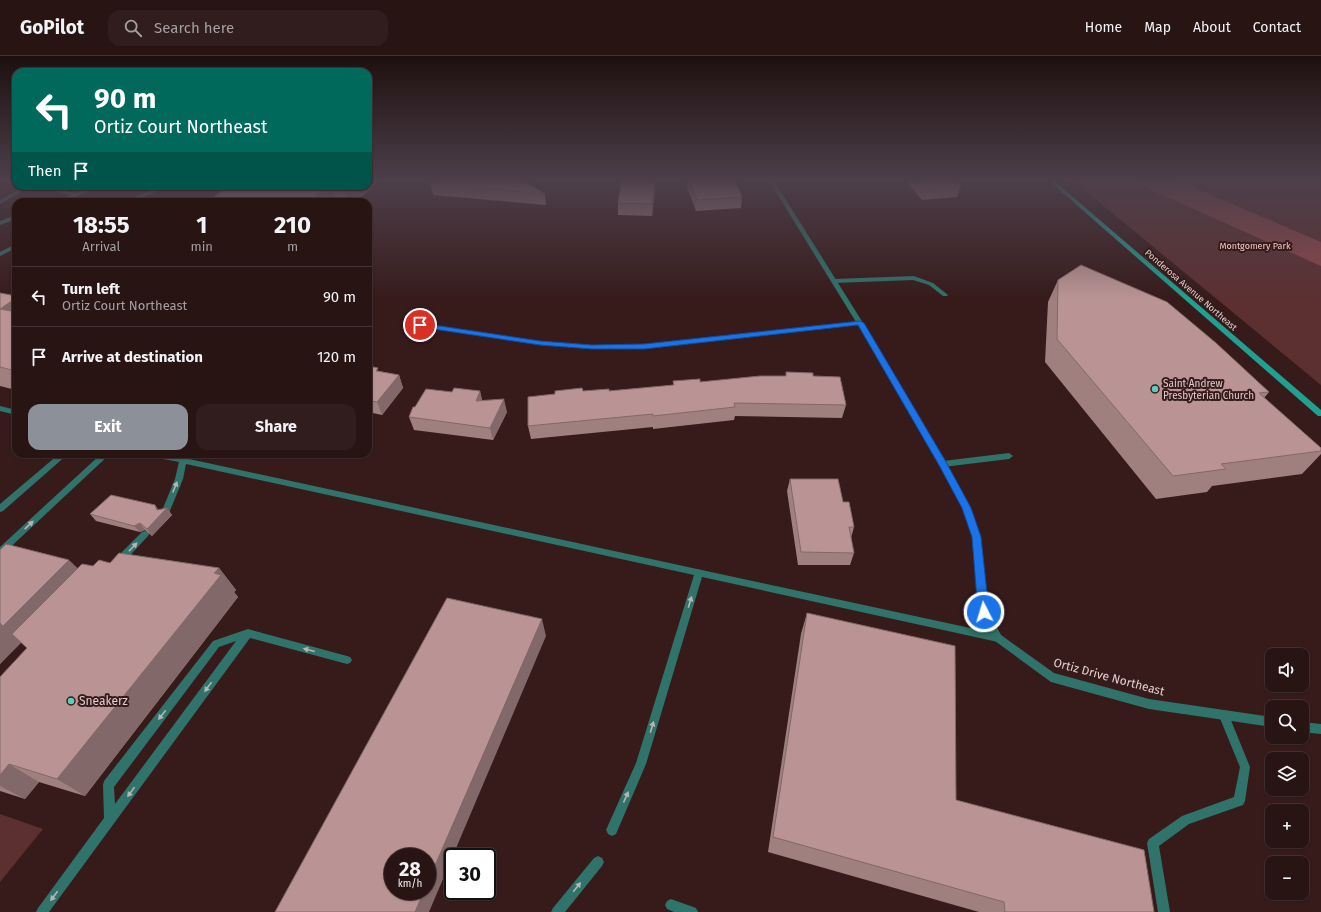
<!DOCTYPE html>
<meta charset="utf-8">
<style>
:root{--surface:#291414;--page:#311d1d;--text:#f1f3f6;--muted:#a59ea0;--line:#453334;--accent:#8c9099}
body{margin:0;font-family:"Fira Sans",sans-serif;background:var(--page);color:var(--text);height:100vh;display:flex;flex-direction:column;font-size:15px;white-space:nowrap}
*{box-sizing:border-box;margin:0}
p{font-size:13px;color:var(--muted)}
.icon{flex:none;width:22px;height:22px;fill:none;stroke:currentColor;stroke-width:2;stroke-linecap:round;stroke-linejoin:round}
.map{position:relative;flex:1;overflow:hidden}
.sheet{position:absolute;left:12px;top:142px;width:360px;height:260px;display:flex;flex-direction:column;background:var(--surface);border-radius:12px;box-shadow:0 1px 3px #0004,0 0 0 1px var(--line)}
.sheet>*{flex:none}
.banner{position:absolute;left:12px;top:12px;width:360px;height:122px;border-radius:12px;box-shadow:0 1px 3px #0004,0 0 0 1px var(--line);background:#00695c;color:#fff;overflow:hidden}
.tools{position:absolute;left:1265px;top:592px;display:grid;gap:8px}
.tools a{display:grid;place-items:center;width:44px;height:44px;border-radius:8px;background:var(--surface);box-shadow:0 1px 3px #0004,0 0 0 1px var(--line);font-size:20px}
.speed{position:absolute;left:384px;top:792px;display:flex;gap:8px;font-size:20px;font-weight:700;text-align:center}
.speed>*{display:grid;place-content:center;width:52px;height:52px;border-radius:50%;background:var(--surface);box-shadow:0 1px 3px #0004,0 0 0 1px var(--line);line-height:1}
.speed small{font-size:10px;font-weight:400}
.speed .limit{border:2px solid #111;border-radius:6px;background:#fff;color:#111}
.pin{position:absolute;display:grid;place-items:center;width:34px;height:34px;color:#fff;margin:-17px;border:2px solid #fff;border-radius:50%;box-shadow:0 1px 4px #0007}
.me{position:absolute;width:44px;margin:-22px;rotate:355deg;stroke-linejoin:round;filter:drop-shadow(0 0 3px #0008)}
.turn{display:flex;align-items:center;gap:14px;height:84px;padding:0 16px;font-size:18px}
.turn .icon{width:52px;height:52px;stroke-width:2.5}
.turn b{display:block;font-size:28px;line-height:34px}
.then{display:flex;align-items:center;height:38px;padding:0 16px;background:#0003;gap:8px;font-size:15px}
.eta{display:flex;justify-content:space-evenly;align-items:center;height:68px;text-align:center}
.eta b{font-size:24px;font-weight:700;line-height:28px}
.action{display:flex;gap:8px;margin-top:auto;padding:8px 16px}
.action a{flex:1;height:46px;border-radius:12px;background:var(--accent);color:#fff;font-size:16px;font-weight:700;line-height:46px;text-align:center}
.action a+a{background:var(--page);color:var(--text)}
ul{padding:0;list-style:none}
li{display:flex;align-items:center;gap:12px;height:60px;padding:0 16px;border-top:1px solid var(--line)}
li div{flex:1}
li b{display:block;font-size:15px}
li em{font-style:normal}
header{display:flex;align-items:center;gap:24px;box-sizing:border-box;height:56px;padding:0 20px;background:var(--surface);border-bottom:1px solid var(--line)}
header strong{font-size:19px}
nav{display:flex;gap:22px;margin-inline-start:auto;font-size:14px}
.search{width:280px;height:36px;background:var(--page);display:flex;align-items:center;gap:10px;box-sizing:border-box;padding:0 14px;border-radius:12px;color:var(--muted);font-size:15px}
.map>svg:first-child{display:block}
.green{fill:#5c3031}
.water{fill:#8f484b}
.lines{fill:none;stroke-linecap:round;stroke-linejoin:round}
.lane{fill:#2f736a;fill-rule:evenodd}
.street{fill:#2f736a;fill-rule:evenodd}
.secondary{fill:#21a091;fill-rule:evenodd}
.wall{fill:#a07f7f}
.shaded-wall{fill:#826868}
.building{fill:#ba9494;stroke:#826868}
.oneway{fill:#b4b6b4}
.route{fill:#1a73e8;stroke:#114b97}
.poi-dot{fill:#5acebd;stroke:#371b1b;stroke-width:1.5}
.labels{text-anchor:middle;stroke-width:4;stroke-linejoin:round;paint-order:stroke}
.far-park-label{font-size:9px;fill:#f3c6c6;stroke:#371b1b}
.far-street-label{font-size:9px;fill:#e1cdcd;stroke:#371b1b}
.poi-label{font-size:10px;fill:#e1cdcd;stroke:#371b1b;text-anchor:start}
.near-street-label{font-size:12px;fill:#e1cdcd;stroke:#371b1b}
.near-poi-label{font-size:12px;fill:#e1cdcd;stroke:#371b1b;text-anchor:start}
</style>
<header>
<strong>GoPilot</strong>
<div class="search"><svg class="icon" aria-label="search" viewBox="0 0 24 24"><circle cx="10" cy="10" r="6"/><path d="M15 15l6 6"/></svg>Search here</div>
<nav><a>Home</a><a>Map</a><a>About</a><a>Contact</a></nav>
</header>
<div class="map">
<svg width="1321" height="856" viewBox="0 0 1321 856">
<rect width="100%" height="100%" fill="#371b1b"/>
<path class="green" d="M1071,123H1321V329Z
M0,758L43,773L0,826Z"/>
<path class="water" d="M1127,123H1174L1321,186V210Z"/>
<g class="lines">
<path class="lane" d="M25,130H41L76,137L95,130H103L62,146H54L71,139L32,130L0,148V144Z
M16,159V163L0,169V165Z
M914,220L933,227L948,239L947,240H943L929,229L913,224L834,227L831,225L834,223Z
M0,350L16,354V359L0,355Z
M1009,397L1013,400L1009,403L943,411L939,408L943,405Z
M59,398H68L3,455L0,456V448Z
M101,398H110L3,498L0,499V491Z
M149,398H166L998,578L1001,579L1003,582L1001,585L998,586L702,521L646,708L616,778L612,780L608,778L606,774L636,707L694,519L186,408L183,423L169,457L168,459H162L161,457L175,423L179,406L153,401Z
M145,475L148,476L149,478L148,480L122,508L119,509L116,508L115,505L116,502L142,476Z
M248,573L347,600L350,601L352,604L350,607L347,608L250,582L49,856H36L38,852L104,762L103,729L104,725L213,585ZM236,585L115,748L114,731L219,591Z
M1224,655L1228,657L1250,711L1245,745L1243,749L1189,768L1159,790L1170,856H1158L1147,787L1149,783L1182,760L1234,741L1240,711L1219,660L1220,657Z
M598,800L602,802L604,806L602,810L565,856H551L553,852L594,802Z
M671,843L696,852L698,856H674L667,853L665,849L667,845Z"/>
<path class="street" d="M768,123H773L863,267L946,406L971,452L980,481L989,556L1001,579L1054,617L1149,643L1272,661V671L1149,653L1051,626L995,585L979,556L972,481L963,452L939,409L858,269L644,293H592L540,289L420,271L417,269L420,267L540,285L592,289H644L856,266Z
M164,130H172L129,146H121Z
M16,188V192L0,200V196Z
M1302,666L1321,668V678L1302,676Z"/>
<path class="secondary" d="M1047,123H1052L1321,354V360H1318Z"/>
</g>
<path class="wall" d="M688,123H734L742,141L741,152L696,155L687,131Z
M904,123H955L961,129L957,141L922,144Z
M430,127L545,138L546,149L433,139Z
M229,130H368L356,146H217L214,141Z
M655,134L652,160L618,159V147Z
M1058,224L1269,336L1264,342L1321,392V398L1302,418L1212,430L1207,436L1156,443L1045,306L1048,246Z
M0,237L16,240V334L0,330Z
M368,310L379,315L399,319L403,332L382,359L368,356Z
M786,316L813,320L846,349L842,362L735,360L734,364L653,373V371L531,383L528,370L583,335H609L673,329V325L700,326L786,320Z
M480,335L482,345L507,356L493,384L414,374L409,361L415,351L452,336Z
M790,423L843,446L854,471L851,482L854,497L850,509H798L787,435Z
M167,452L172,459L152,480L145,474L140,476L96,465L90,458L158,454Z
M0,494L77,512L93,510L110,507L219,512L236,534L234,536L238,541L85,740L39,726L25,743L0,735V621L27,592L21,586L0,608Z
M807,557L956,744L1154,856H979L768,796L801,578Z"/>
<path class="shaded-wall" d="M368,123H382L356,146H348L343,130H368Z
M655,123V134L652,160V148Z
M329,130H331L337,146H309Z
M16,242V274L0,253Z
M399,319L403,332L382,359L377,346Z
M480,335L483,348L476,345Z
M504,343L507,356L493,384L490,372Z
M155,449L160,456L167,452L172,459L152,480L147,473Z
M140,467L145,474L140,476L134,470Z
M69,504L92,526L23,585L0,608V566Z
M219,512L236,534L234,536L238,541L85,740L57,723Z
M542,563L546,580L429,856H415L424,835H427V828Z
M9,708L39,726L25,743L0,730V719Z"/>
<path class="building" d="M441,123H521L545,138L430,127Z
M622,123H655L652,148L618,147Z
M689,123H734L742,141L697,144Z
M917,123H955L961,129L925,132Z
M229,130H329L309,146H250L214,141Z
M1081,209L1167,246L1216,287L1269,336L1259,337L1321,392V395L1221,408L1226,413L1173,420L1057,283L1058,224Z
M0,237L16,240V242L0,253Z
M0,253L16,256V315L0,311Z
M368,310L378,312L376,315L399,319L377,346L368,344Z
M786,316L813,317V320L840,321L846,349L734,347L735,351L653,360V358L528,370V341L555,338V335L582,332L583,335L609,333V335L674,329L673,325L700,323V326L760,320H786Z
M454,332L480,335L476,345L504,343L490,372L409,361L413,351H415L426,333L452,336Z
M790,423H838L843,446H849L854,471H849L854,497L801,496Z
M111,439L155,449L157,454L167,452L147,473L140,467L134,470L90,458Z
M6,488L69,504L3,570L0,567V494Z
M119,497L219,512L214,517L221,519L57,723L9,708L0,719V621L27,592L12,578L82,508L93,510L99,504L110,507Z
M447,542L542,563L427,828V801H393V835H424L415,856H275Z
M807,557L955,590L956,744L1144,794L1154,856H1005L1004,846L773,781Z"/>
<defs><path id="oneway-solid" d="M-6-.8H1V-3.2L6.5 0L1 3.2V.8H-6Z"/></defs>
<g class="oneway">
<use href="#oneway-solid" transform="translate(175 431) rotate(-68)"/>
<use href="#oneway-solid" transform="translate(29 469) rotate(-43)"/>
<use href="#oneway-solid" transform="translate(133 491) rotate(-46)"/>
<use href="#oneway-solid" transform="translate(690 546) rotate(-73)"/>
<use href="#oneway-solid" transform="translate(309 594) rotate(-165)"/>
<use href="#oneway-solid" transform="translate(208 631) rotate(126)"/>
<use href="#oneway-solid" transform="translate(162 659) rotate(128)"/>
<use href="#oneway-solid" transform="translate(652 671) rotate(-73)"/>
<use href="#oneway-solid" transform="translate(131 736) rotate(126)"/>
<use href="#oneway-solid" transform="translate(626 741) rotate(-66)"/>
<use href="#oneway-solid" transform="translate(577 831) rotate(-51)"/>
<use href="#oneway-solid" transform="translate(54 840) rotate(127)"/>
</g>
<linearGradient id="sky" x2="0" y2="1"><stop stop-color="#1e0f0f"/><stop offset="0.51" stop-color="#4d3f4a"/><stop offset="1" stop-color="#4d3f4a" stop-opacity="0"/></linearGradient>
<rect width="1321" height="243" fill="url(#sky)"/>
<path class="route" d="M860,265L864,267L946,406L971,452L981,481L989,556L987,559L984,560L980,559L978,556L972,481L962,452L939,409L858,269L644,293H592L540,289L420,271L416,269L420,267L540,285L592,289L644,288Z"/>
<g class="poi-dot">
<circle cx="1155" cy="333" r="4"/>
<circle cx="71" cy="645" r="4"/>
</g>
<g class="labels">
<g class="far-park-label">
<text x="1255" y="193">Montgomery Park</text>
</g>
<g class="far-street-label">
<text transform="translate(1191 234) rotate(41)" y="3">Ponderosa Avenue Northeast</text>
</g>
<g class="poi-label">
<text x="1163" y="331">Saint Andrew<tspan x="1163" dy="12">Presbyterian Church</tspan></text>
</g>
<g class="near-street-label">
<text transform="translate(1109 621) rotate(15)" y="4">Ortiz Drive Northeast</text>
</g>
<g class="near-poi-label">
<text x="79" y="649">Sneakerz</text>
</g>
</g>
</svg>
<div class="tools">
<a><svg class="icon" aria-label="sound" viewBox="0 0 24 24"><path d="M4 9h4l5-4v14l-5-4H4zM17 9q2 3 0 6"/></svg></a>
<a><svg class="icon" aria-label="search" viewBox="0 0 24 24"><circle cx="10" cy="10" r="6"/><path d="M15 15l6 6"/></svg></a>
<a><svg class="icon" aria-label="layers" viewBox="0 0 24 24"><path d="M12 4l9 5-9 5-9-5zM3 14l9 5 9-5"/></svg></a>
<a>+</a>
<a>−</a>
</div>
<div class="speed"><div>28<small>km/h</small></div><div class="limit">30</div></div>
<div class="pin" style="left:420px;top:269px;background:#d93025"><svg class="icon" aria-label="arrive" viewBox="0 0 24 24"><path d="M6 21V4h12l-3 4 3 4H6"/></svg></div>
<svg class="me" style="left:984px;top:556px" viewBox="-20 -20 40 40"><circle r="17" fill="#1a73e8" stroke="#fff" stroke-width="3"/><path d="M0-11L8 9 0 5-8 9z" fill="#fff"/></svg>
<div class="banner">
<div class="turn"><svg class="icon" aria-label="left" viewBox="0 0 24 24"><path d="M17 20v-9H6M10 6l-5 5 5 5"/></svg><div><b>90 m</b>Ortiz Court Northeast</div></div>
<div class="then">Then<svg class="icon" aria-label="arrive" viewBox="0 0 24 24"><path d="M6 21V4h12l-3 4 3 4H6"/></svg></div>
</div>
<section class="sheet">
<div class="eta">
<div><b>18:55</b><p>Arrival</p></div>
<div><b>1</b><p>min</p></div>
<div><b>210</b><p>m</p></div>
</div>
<ul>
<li><svg class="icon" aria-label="left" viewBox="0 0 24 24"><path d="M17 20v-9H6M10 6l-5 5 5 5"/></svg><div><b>Turn left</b><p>Ortiz Court Northeast</p></div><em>90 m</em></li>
<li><svg class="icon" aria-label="arrive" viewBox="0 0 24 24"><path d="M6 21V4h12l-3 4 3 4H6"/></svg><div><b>Arrive at destination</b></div><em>120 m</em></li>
</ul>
<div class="action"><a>Exit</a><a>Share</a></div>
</section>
</div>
